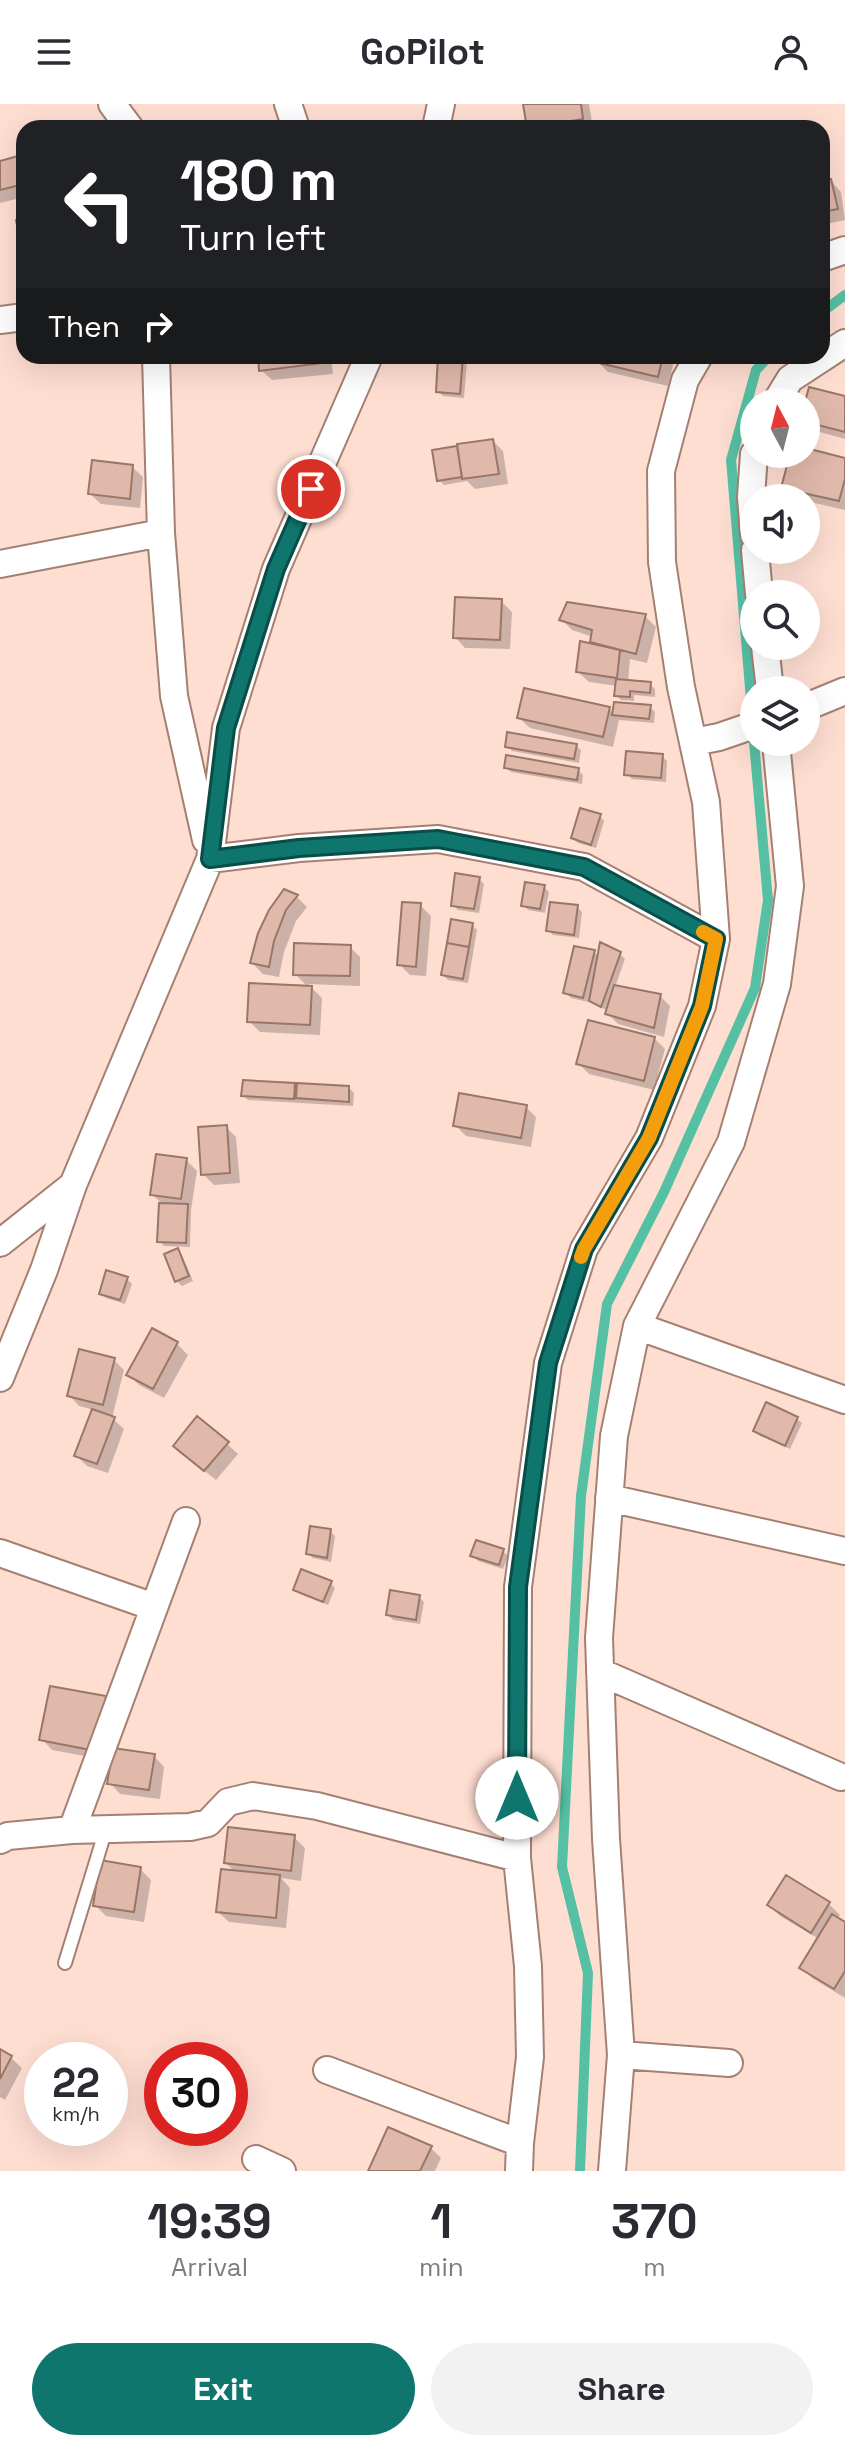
<!DOCTYPE html>
<style>
:root{--surface:#fff;--page:#f2f2f3;--text:#2b2b33;--muted:#7c7c81;--accent:#0f766e}
body{margin:0;font-family:"Space Grotesk",sans-serif;background:var(--page);color:var(--text);height:100vh;display:flex;flex-direction:column;font-size:30px;white-space:nowrap}
*{box-sizing:border-box;margin:0}
p{font-size:26px;color:var(--muted)}
.icon{flex:none;width:44px;height:44px;fill:none;stroke:currentColor;stroke-width:2;stroke-linecap:round;stroke-linejoin:round}
.map{position:relative;height:2067px;overflow:hidden}
.sheet{display:flex;flex-direction:column;background:var(--surface);flex:1}
.sheet>*{flex:none}
.top-card{position:absolute;left:16px;top:16px;width:814px;height:244px;border-radius:24px;box-shadow:0 8px 32px #0002;background:#202124;color:#fff;overflow:hidden}
.needle{width:52px;rotate:353deg}
.fabs{position:absolute;left:740px;top:284px;display:grid;gap:16px}
.fabs a{display:grid;place-items:center;width:80px;height:80px;border-radius:50%;background:var(--surface);box-shadow:0 8px 32px #0002;font-size:40px}
.speed{position:absolute;left:24px;top:1938px;display:flex;gap:16px;font-size:40px;font-weight:700;text-align:center}
.speed>*{display:grid;place-content:center;width:104px;height:104px;border-radius:50%;background:var(--surface);box-shadow:0 8px 32px #0002;line-height:1}
.speed small{font-size:20px;font-weight:400}
.speed .limit{border:12px solid #d22;background:#fff;color:#111}
.pin{position:absolute;display:grid;place-items:center;width:68px;height:68px;color:#fff;margin:-34px;border:4px solid #fff;border-radius:50%;box-shadow:0 2px 8px #0007}
.me{position:absolute;width:88px;margin:-44px;rotate:0deg;stroke-linejoin:round;filter:drop-shadow(0 0 6px #0008)}
.turn{display:flex;align-items:center;gap:28px;height:168px;padding:0 32px;font-size:36px}
.turn .icon{width:104px;height:104px;stroke-width:2.5}
.turn b{display:block;font-size:56px;line-height:68px}
.then{display:flex;align-items:center;height:76px;padding:0 32px;background:#0003;gap:16px;font-size:30px}
.eta{display:flex;justify-content:space-evenly;align-items:center;height:136px;text-align:center}
.eta b{font-size:48px;font-weight:700;line-height:56px}
.button{display:flex;gap:16px;margin-top:auto;padding:16px 32px}
.button a{flex:1;height:92px;border-radius:48px;background:var(--accent);color:#fff;font-size:32px;font-weight:700;line-height:92px;text-align:center}
.button a+a{background:var(--page);color:var(--text)}
header{display:flex;justify-content:space-between;align-items:center;height:104px;padding:0 32px;background:var(--surface);font-size:36px;font-weight:700}
.map>svg:first-child{display:block}
.shadow{fill:#0003}
.lines{fill:none;stroke-linecap:round;stroke-linejoin:round}
.stream{stroke:#56c0a4;stroke-width:10}
.building{fill:#e0b9aa;stroke:#9a7668;stroke-width:2}
.service-casing{stroke:#a48072;stroke-width:16}
.minor-casing{stroke:#a48072;stroke-width:30}
.service{stroke:#fff;stroke-width:12}
.minor{stroke:#fff;stroke-width:26}
.route-casing{stroke:#0a4d48;stroke-width:20}
.route{stroke:#0f766e;stroke-width:14}
.slow{stroke:#f59e0b;stroke-width:14}
</style>
<header><svg class="icon" aria-label="menu" viewBox="0 0 24 24"><path d="M4 6h16M4 12h16M4 18h16"/></svg>GoPilot<svg class="icon" aria-label="person" viewBox="0 0 24 24"><circle cx="12" cy="8" r="4"/><path d="M4 21q1-7 8-7t8 7"/></svg></header>
<div class="map">
<svg width="845" height="2067" viewBox="0 0 845 2067">
<rect width="100%" height="100%" fill="#ffded2"/>
<path class="shadow" d="M525,0H589L593,24H529Z
M18,55L24,61V93L0,99V59Z
M831,77L841,88L845,116L822,121V79Z
M260,252H331L333,270L272,276L261,266Z
M440,252H462L467,257L464,294L443,292L438,287Z
M599,252H675L668,282L608,268L597,257Z
M845,294V335L813,326L806,319V303Z
M493,337L503,347L508,380L475,385L467,377L444,381L439,376L457,344L460,348Z
M806,346L845,356V406L806,397V394H794L784,383L792,350H806Z
M132,363L143,373L140,404L101,400L90,390Z
M501,497L512,508L510,545L465,544L455,533Z
M645,512L656,523L647,559L630,555L628,578L650,580L655,585V593L634,591V597L621,596L616,591L617,582L589,578L578,568L592,542L593,533L572,526L562,516Z
M650,603L655,608L654,619L619,616L613,643L530,624L519,614L609,605L614,610Z
M507,642H576L581,646L579,659L512,647Z
M662,652L667,657L666,678L632,675L627,670Z
M506,663L578,666L583,671L582,680L511,668Z
M600,712L604,717L596,744L578,739L573,734Z
M479,775L484,780L479,809L458,806L453,801Z
M544,783L549,788L545,809L528,806L523,801Z
M285,787L297,793L307,803L296,817L284,848L279,873L263,870L252,859Z
M420,801L431,812L426,872L410,871L399,860Z
M577,803L582,808L579,834L553,831L548,826Z
M472,821L477,826L468,879L448,876L443,871Z
M601,841L620,850L625,855L615,883L660,892L670,902L664,933L618,920L608,910V907L596,901L589,894L588,898L571,894L566,889L594,848L599,853Z
M350,843L360,853V882L308,880L322,894L320,931L260,928L249,917L309,884L295,870Z
M654,934L665,945L654,986L589,970L579,960Z
M245,978L349,984L354,989L353,1002L248,996L243,991Z
M526,1003L536,1013L531,1043L466,1032L456,1022Z
M226,1023L236,1033L240,1079L214,1081L203,1070Z
M186,1056L197,1067L191,1106L190,1143L164,1142L159,1137L161,1099L152,1090Z
M178,1146L182,1151L193,1177L182,1182L177,1177Z
M127,1175L132,1180L125,1200L106,1194L101,1189Z
M153,1227L177,1240L188,1251L164,1294L139,1281L129,1271Z
M114,1256L124,1266L112,1314L124,1325L108,1369L87,1362L77,1352L94,1306L79,1302L69,1291Z
M797,1315L802,1319L790,1345L760,1332L755,1327Z
M227,1340L238,1350L216,1376L186,1352Z
M330,1427L335,1432L331,1458L313,1454L308,1450Z
M503,1447L508,1452L503,1465L478,1457L473,1452Z
M330,1479L335,1484L328,1501L300,1490L295,1485Z
M419,1493L424,1498L420,1520L393,1516L388,1511Z
M105,1594L116,1605L106,1656L52,1646L42,1635Z
M154,1652L164,1663L160,1695L120,1690L110,1679Z
M294,1733L305,1744L301,1777L281,1774L290,1784L286,1824L229,1818L218,1808L236,1769L226,1759Z
M140,1765L151,1776L144,1818L106,1812L95,1801Z
M787,1774L829,1800L840,1811L837,1815L845,1820V1894L812,1874L802,1864L819,1835L780,1812L769,1801Z
M0,1947L11,1954L22,1964L5,1996L0,1993Z
M430,2043L441,2054L435,2067H370Z"/>
<g class="lines">
<path class="stream" d="M822,208L845,191
M753,620L731,356L756,266L769,252
M580,2067L588,1869L562,1763L581,1392L607,1200L664,1088L755,884L768,796L754,638"/>
</g>
<path class="building" d="M523,0H581L583,15L527,24Z
M18,52L24,80L0,86V57Z
M831,75L838,105L822,108V77Z
M24,115V159L16,116Z
M258,252H322L323,259L259,267Z
M438,252H463L460,290L436,288Z
M597,252H663L658,273L595,258Z
M809,283L845,292V328L806,318L805,298Z
M493,335L499,370L462,375L457,340Z
M457,342L462,373L437,377L432,346Z
M806,344L845,354V375L839,397L781,384L790,350H806Z
M92,356L133,361L130,395L88,390Z
M455,493L502,495L500,536L453,534Z
M567,498L646,510L636,550L590,538L592,526L559,516Z
M580,537L620,546L617,574L576,568Z
M616,575L651,578L650,589L630,587V593L614,592Z
M524,584L610,603L603,633L517,614Z
M614,598L651,601L649,615L612,611Z
M507,628L577,640L574,655L505,643Z
M626,647L663,650L661,674L624,671Z
M506,651L579,664L577,676L504,664Z
M580,704L601,710L591,741L571,734Z
M455,769L480,773L474,805L451,802Z
M525,778L545,781L540,805L521,802Z
M284,785L298,791L286,806L274,837L269,863L250,859L258,829L269,806Z
M402,798L421,799L416,863L397,861Z
M550,798L578,801L574,831L546,827Z
M451,815L473,819L469,843L447,839Z
M600,838L621,848L601,903L589,897Z
M294,839L351,841L350,872L293,871Z
M447,839L469,843L463,875L441,871Z
M574,842L595,846L583,894L563,889Z
M249,879L312,882L310,921L247,918Z
M614,881L661,890L654,924L605,910Z
M588,916L655,933L644,977L576,960Z
M243,976L295,979L294,995L241,992Z
M297,979L349,982V998L296,994Z
M459,989L527,1001L521,1034L453,1022Z
M227,1021L230,1069L201,1071L198,1023Z
M156,1050L187,1054L181,1095L150,1091Z
M159,1099L188,1100L186,1139L157,1138Z
M178,1144L189,1172L175,1178L164,1150Z
M106,1166L128,1173L120,1196L99,1190Z
M152,1224L178,1238L153,1285L126,1271Z
M79,1245L115,1254L103,1301L67,1292Z
M766,1298L798,1313L785,1342L753,1327Z
M92,1305L115,1313L97,1360L74,1352Z
M197,1312L229,1338L204,1367L173,1342Z
M310,1422L331,1425L327,1454L306,1450Z
M476,1436L504,1445L499,1461L470,1452Z
M301,1465L332,1477L323,1498L293,1486Z
M390,1486L420,1491L416,1516L386,1511Z
M50,1582L106,1592L96,1647L39,1636Z
M113,1644L155,1650L149,1686L107,1680Z
M228,1723L295,1731L291,1767L224,1759Z
M100,1756L141,1763L134,1808L93,1802Z
M221,1765L280,1771L276,1814L216,1808Z
M786,1771L830,1798L811,1829L767,1801Z
M832,1810L845,1818V1867L834,1885L799,1864Z
M0,1945L12,1952L0,1975Z
M388,2023L432,2042L420,2067H368Z"/>
<g class="lines">
<defs>
<path id="service" d="M65,1859L106,1725"/>
<path id="minor" d="M112,0L130,24
M288,0L296,24
M436,24L441,0
M822,154L845,146
M0,216L24,213
M156,252L161,429L174,592L206,736
M776,298L790,275L845,239
M754,431L751,393L754,350
M755,446L759,490
M0,460L161,429
M765,542L770,586
M806,603L845,587
M694,638L719,633L754,621
M210,755L299,744L438,735L584,763L716,835
M0,1139L73,1081
M637,1222L845,1296
M0,1274L44,1166L73,1081L210,755L226,624L276,465L369,252
M609,1394L845,1447
M0,1449L154,1503
M600,1568L841,1673
M72,1726L186,1417
M0,1736L8,1732L72,1726L190,1723L208,1719L228,1698L253,1692L317,1702L517,1754
M621,1951L729,1959
M327,1966L520,2039
M256,2055L282,2067
M519,2067L520,2039L530,1953L528,1862L517,1754L518,1483L548,1259L584,1145L649,1034L702,902L716,835L706,698L681,583L662,458L661,367L685,276L699,252
M612,2067L621,1951L606,1735L599,1534L614,1332L637,1222L731,1038L777,880L790,782L776,638"/>
</defs>
<use href="#service" class="service-casing"/>
<use href="#minor" class="minor-casing"/>
<use href="#service" class="service"/>
<use href="#minor" class="minor"/>
</g>
<g class="lines">
<defs>
<path id="route" d="M311,385L276,465L226,624L210,755L299,744L438,735L584,763L716,835L702,902L649,1034L584,1145L548,1259L518,1483L517,1694"/>
</defs>
<use href="#route" class="route-casing"/>
<use href="#route" class="route"/>
<path class="slow" d="M581,1153L584,1145L649,1034L702,902L716,835L703,828"/>
</g>
</svg>
<div class="fabs">
<a><svg class="needle" viewBox="-14 -14 28 28"><path d="M0-13l5 13h-10z" fill="#e53935"/><path d="M0 13l5-13h-10z" fill="#7c7c81"/></svg></a>
<a><svg class="icon" aria-label="sound" viewBox="0 0 24 24"><path d="M4 9h4l5-4v14l-5-4H4zM17 9q2 3 0 6"/></svg></a>
<a><svg class="icon" aria-label="search" viewBox="0 0 24 24"><circle cx="10" cy="10" r="6"/><path d="M15 15l6 6"/></svg></a>
<a><svg class="icon" aria-label="layers" viewBox="0 0 24 24"><path d="M12 4l9 5-9 5-9-5zM3 14l9 5 9-5"/></svg></a>
</div>
<div class="speed"><div>22<small>km/h</small></div><div class="limit">30</div></div>
<div class="pin" style="left:311px;top:385px;background:#d93025"><svg class="icon" aria-label="arrive" viewBox="0 0 24 24"><path d="M6 21V4h12l-3 4 3 4H6"/></svg></div>
<svg class="me" style="left:517px;top:1694px" viewBox="-20 -20 40 40"><circle r="19" fill="#fff"/><path d="M0-13L10 11 0 6-10 11z" fill="#0f766e"/></svg>
<div class="top-card">
<div class="turn"><svg class="icon" aria-label="left" viewBox="0 0 24 24"><path d="M17 20v-9H6M10 6l-5 5 5 5"/></svg><div><b>180 m</b>Turn left</div></div>
<div class="then">Then<svg class="icon" aria-label="right" viewBox="0 0 24 24"><path d="M7 20v-9h11M14 6l5 5-5 5"/></svg></div>
</div>
</div>
<section class="sheet">
<div class="eta">
<div><b>19:39</b><p>Arrival</p></div>
<div><b>1</b><p>min</p></div>
<div><b>370</b><p>m</p></div>
</div>
<div class="button"><a>Exit</a><a>Share</a></div>
</section>
